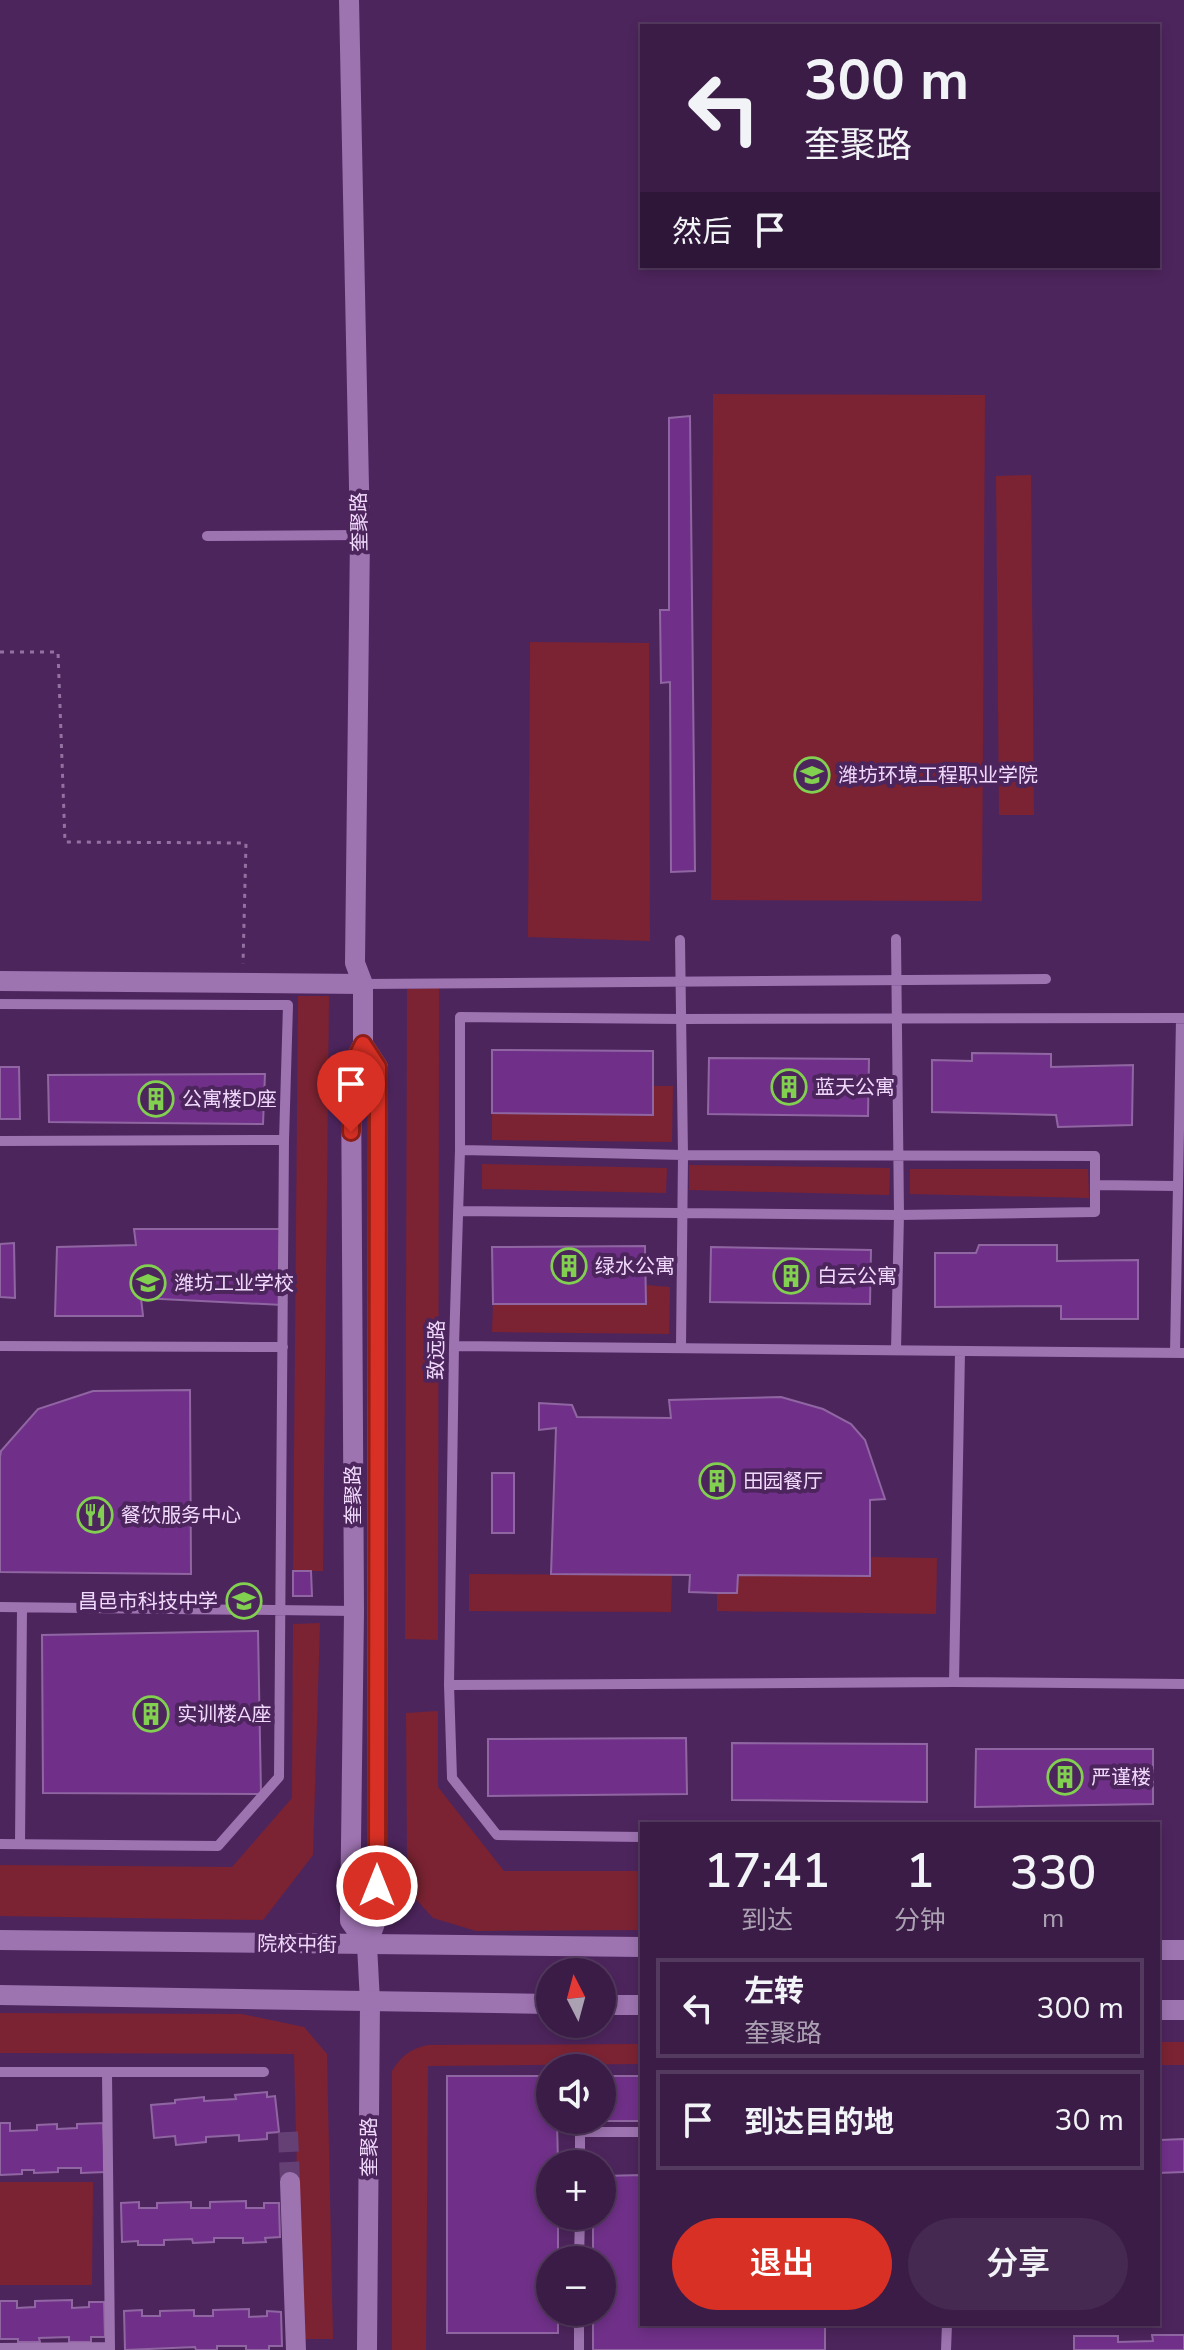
<!DOCTYPE html>
<html lang="zh">
<meta charset="utf-8">
<style>
:root{--surface:#3a1c46;--page:#452951;--text:#f1f3f6;--muted:#aba1b3;--line:#543a5f;--accent:#d93025}
body{margin:0;font-family:"Nunito Sans","Noto Sans SC",sans-serif;background:var(--page);color:var(--text);height:100vh;display:flex;flex-direction:column;font-size:30px;white-space:nowrap}
*{box-sizing:border-box;margin:0}
p{font-size:26px;color:var(--muted)}
.icon{flex:none;width:44px;height:44px;fill:none;stroke:currentColor;stroke-width:2;stroke-linecap:round;stroke-linejoin:round}
.map{position:relative;flex:1;overflow:hidden}
.details{position:absolute;left:640px;top:1822px;width:520px;height:504px;display:flex;flex-direction:column;background:var(--surface);border-radius:0px;box-shadow:0 4px 12px #0003,0 0 0 2px var(--line)}
.details>*{flex:none}
.hud{position:absolute;left:640px;top:24px;width:520px;height:244px;border-radius:0px;box-shadow:0 4px 12px #0003,0 0 0 2px var(--line);background:#3a1c46;color:var(--text);overflow:hidden}
.needle{width:52px;rotate:354deg}
.controls{position:absolute;left:536px;top:1958px;display:grid;gap:16px}
.controls a{display:grid;place-items:center;width:80px;height:80px;border-radius:50%;background:var(--surface);box-shadow:0 4px 12px #0003,0 0 0 2px var(--line);font-size:40px}
.pin{position:absolute;display:grid;place-items:center;width:68px;height:68px;color:#fff;margin:-82px -34px;border-radius:50% 50% 50% 0;rotate:-45deg;box-shadow:0 0 8px #0007}
.pin .icon{rotate:45deg}
.me{position:absolute;width:88px;margin:-44px;rotate:0deg;stroke-linejoin:round;filter:drop-shadow(0 0 6px #0008)}
.turn{display:flex;align-items:center;gap:28px;height:168px;padding:0 32px;font-size:36px}
.turn .icon{width:104px;height:104px;stroke-width:2.5}
.turn b{display:block;font-size:56px;line-height:68px}
.then{display:flex;align-items:center;height:76px;padding:0 32px;background:#0003;gap:16px;font-size:30px}
.eta{display:flex;justify-content:space-evenly;align-items:center;height:136px;text-align:center}
.eta b{font-size:48px;font-weight:600;line-height:56px}
.button{display:flex;gap:16px;margin-top:auto;padding:16px 32px}
.button a{flex:1;height:92px;border-radius:48px;background:var(--accent);color:#fff;font-size:32px;font-weight:600;line-height:92px;text-align:center}
.button a+a{background:var(--page);color:var(--text)}
ul{padding:0;list-style:none}
li{display:flex;align-items:center;gap:24px;height:100px;margin:0 16px 12px;padding:0 16px;border:4px solid var(--line);border-radius:0px}
li div{flex:1}
li b{display:block;font-size:30px}
li em{font-style:normal}
.map>svg:first-child{display:block}
.green{fill:#7b2332}
.building{fill:#703089;stroke:#9066a2;stroke-width:2}
.lines{fill:none;stroke-linecap:round;stroke-linejoin:round}
.minor-tunnel{stroke:#654075;stroke-width:20;stroke-dasharray:20 10;stroke-linecap:butt}
.path{stroke:#9372a1;stroke-width:3;stroke-dasharray:4 6;stroke-linecap:butt}
.service{stroke:#9d73b0;stroke-width:10}
.minor{stroke:#9d73b0;stroke-width:20}
.tertiary{stroke:#9d73b0;stroke-width:20}
.secondary{stroke:#9d73b0;stroke-width:20}
.route-casing{stroke:#8d1f18;stroke-width:20}
.route{stroke:#d93025;stroke-width:14}
.labels{text-anchor:middle;stroke-width:8;stroke-linejoin:round;paint-order:stroke}
.street-label{font-size:20px;fill:#f0d9fb;stroke:#4d255d}
.poi-label{font-size:20px;fill:#f0d9fb;stroke:#4d255d;text-anchor:start}
</style>
<div class="map">
<svg width="1184" height="2350" viewBox="0 0 1184 2350">
<rect width="100%" height="100%" fill="#4d255d"/>
<path class="green" d="M713,394L985,395L982,901L711,900Z
M1031,475L1034,815H999L996,476Z
M530,642L649,643L650,941L528,937Z
M439,988L438,1640L405,1639L407,989Z
M298,996H329L323,1571H293Z
M653,1086H673L672,1142L492,1140V1113L652,1115Z
M482,1164L667,1168L666,1193L482,1189Z
M689,1165L890,1168L889,1195L689,1190Z
M910,1169H1088L1089,1198L910,1194Z
M646,1285L670,1287L669,1334L492,1332L493,1304H645Z
M870,1557L937,1558L936,1614L717,1611V1593H737L738,1575L869,1576Z
M469,1574L672,1575L671,1612L469,1611Z
M320,1623L313,1855L263,1920L0,1916V1865L232,1867L292,1798L293,1624Z
M438,1711V1787L504,1871H642V1930L476,1931L433,1918L413,1896L407,1855L406,1713Z
M0,2013L242,2014L304,2027L327,2054L333,2339H301L294,2054L0,2053Z
M1158,2042H1184V2065H1158Z
M642,2044V2064L428,2066L426,2350H392V2071C402,2055 411,2049 428,2045Z
M0,2182H93L92,2285H0Z"/>
<path class="building" d="M690,416L695,871L671,872L670,682L661,683L660,610H669V418Z
M492,1050L653,1051V1115L492,1113Z
M972,1053L1051,1054V1067L1133,1065L1132,1125L1058,1127L1056,1115L932,1112V1060L972,1061Z
M709,1058L869,1059L868,1116L708,1114Z
M0,1067H19L20,1119H0Z
M265,1074L263,1124L49,1122L48,1075Z
M134,1229H281L282,1305L141,1298L143,1316H55L57,1247L136,1245Z
M14,1243L15,1298L0,1297V1244Z
M979,1245H1057V1261L1138,1260V1319H1061V1306L935,1307V1253H976Z
M645,1246L646,1304H493L492,1247Z
M711,1247L871,1250L870,1304L710,1302Z
M190,1390L191,1574L0,1572V1457L1,1451L38,1409L93,1391Z
M781,1397L823,1409L851,1424L865,1440L885,1499L870,1500V1576L738,1575L737,1593H717L689,1592L690,1575L551,1574L556,1428L539,1430V1403L572,1405L577,1417L671,1418L669,1400Z
M492,1473H514V1533H492Z
M293,1571H311L312,1596H293Z
M258,1631L261,1794L43,1793L42,1635Z
M686,1738L687,1794L488,1796V1739Z
M732,1743L927,1744V1802L732,1800Z
M976,1749H1153V1804L975,1807Z
M447,2076H550V2120H602V2076H642V2121H557L558,2164H550V2216H558V2260H550V2312H558V2333H447Z
M267,2092V2097L275,2096L279,2132L267,2133V2139L239,2141V2135L206,2137V2142L176,2145L175,2136L154,2138L151,2105L175,2103V2100L204,2097V2101L236,2099L235,2095Z
M0,2123H10V2131L37,2130V2125L57,2124V2129L77,2128V2124L103,2123L105,2172L81,2173V2168H58V2172L34,2173V2170H22V2174L0,2175Z
M1160,2134V2140L1184,2139V2172L1158,2173V2135Z
M642,2175V2324H825V2350H593V2312H602V2260H593V2216H602V2176Z
M246,2201V2208H264V2203H279L280,2237L265,2238L266,2242L243,2243V2238H214V2242L193,2243L192,2239L164,2240V2245H138V2241L122,2242L121,2203L139,2202V2208H157V2203L191,2202V2208H210V2202Z
M72,2300V2308L89,2307V2302H104L105,2337H91V2342H69V2337L39,2338L40,2342H18V2339H0V2301H17V2308L35,2307V2301Z
M249,2309V2317L267,2316V2311L281,2312L282,2346H269V2350H246V2346H217V2350H196L195,2347L125,2350L124,2311L142,2310V2316H160V2311L194,2310V2316H213V2310Z
M1152,2335H1184V2350H1074V2336H1118V2342L1153,2341Z"/>
<g class="lines">
<path class="minor-tunnel" d="M288,2132L290,2182"/>
<path class="path" d="M0,652H58L65,842L246,843L243,964"/>
<path class="service" d="M207,536L360,535
M896,939L899,1215L896,1350
M680,940L683,1155L681,1347
M363,984L1046,979
M0,1004L288,1005L284,1140L279,1777L218,1846L0,1844
M0,1141L284,1140
M1096,1185L1176,1186
M458,1211L899,1215L1095,1212V1156L683,1155L460,1150
M0,1346L283,1347
M454,1346L1184,1353
M1175,1353L1181,1018
M0,1607L354,1611
M954,1682L960,1352
M449,1685L954,1682L1184,1684
M642,1837L497,1835L452,1778L449,1685L454,1346L460,1150V1017L682,1019L1184,1018
M20,1844L22,1608
M0,2072H264
M107,2073L110,2350
M580,2164V2132H642
M579,2260L580,2216
M0,2348L110,2347
M579,2350V2312
M946,2350L947,2324"/>
<path class="minor" d="M0,981L363,984L355,963L360,535L349,0
M290,2182L296,2350"/>
<path class="tertiary" d="M363,984V1044L351,1068L354,1611L350,1921L367,1945
M363,1044L378,1067L377,1918L367,1945L370,2002L367,2350"/>
<path class="secondary" d="M0,1940L642,1947
M1158,1950H1184
M0,1995L550,2004
M602,2005H642
M1158,2010H1184"/>
</g>
<g class="lines">
<defs>
<path id="route" d="M351,1132V1068L363,1044L378,1067L377,1886"/>
</defs>
<use href="#route" class="route-casing"/>
<use href="#route" class="route"/>
</g>
<defs>
<symbol id="university-ring" viewBox="-11 -11 22 22"><circle r="9.5" fill="#4d255d" stroke="#82d04f" stroke-width="1.5"/><path d="M0-5L7-2L0 1L-7-2ZM-4 1L0 2.5L4 1V4Q0 6-4 4Z" fill="#82d04f"/></symbol>
<symbol id="building-ring" viewBox="-11 -11 22 22"><circle r="9.5" fill="#4d255d" stroke="#82d04f" stroke-width="1.5"/><path d="M-4-6H4V6H1V3H-1V6H-4ZM-2.5-4.3h1.7v1.8h-1.7ZM.8-4.3h1.7v1.8H.8ZM-2.5-1h1.7V.8h-1.7ZM.8-1h1.7V.8H.8Z" fill="#82d04f"/></symbol>
<symbol id="school-ring" viewBox="-11 -11 22 22"><circle r="9.5" fill="#4d255d" stroke="#82d04f" stroke-width="1.5"/><path d="M0-5L7-2L0 1L-7-2ZM-4 1L0 2.5L4 1V4Q0 6-4 4Z" fill="#82d04f"/></symbol>
<symbol id="restaurant-ring" viewBox="-11 -11 22 22"><circle r="9.5" fill="#4d255d" stroke="#82d04f" stroke-width="1.5"/><path d="M-5-6h1v4h1v-4h1v4h1v-4h1v5L-1.5 .5V6h-2V.5L-5-1ZM5-6V6H3V1.5H1.5Q1.5-4 5-6Z" fill="#82d04f"/></symbol>
</defs>
<g fill-rule="evenodd">
<use href="#university-ring" x="792" y="755" width="40" height="40"/>
<use href="#building-ring" x="769" y="1067" width="40" height="40"/>
<use href="#building-ring" x="136" y="1079" width="40" height="40"/>
<use href="#building-ring" x="549" y="1246" width="40" height="40"/>
<use href="#building-ring" x="771" y="1256" width="40" height="40"/>
<use href="#school-ring" x="128" y="1263" width="40" height="40"/>
<use href="#building-ring" x="697" y="1461" width="40" height="40"/>
<use href="#restaurant-ring" x="75" y="1495" width="40" height="40"/>
<use href="#school-ring" x="224" y="1581" width="40" height="40"/>
<use href="#building-ring" x="131" y="1694" width="40" height="40"/>
<use href="#building-ring" x="1045" y="1757" width="40" height="40"/>
</g>
<g class="labels">
<g class="street-label">
<text transform="translate(359 522) rotate(-91)" y="7">奎聚路</text>
<text transform="translate(436 1350) rotate(-89)" y="7">致远路</text>
<text transform="translate(353 1495) rotate(-90)" y="7">奎聚路</text>
<text transform="translate(297 1944) rotate(1)" y="7">院校中街</text>
<text transform="translate(369 2147) rotate(-90)" y="7">奎聚路</text>
</g>
<g class="poi-label">
<text x="838" y="782">潍坊环境工程职业学院</text>
<text x="815" y="1094">蓝天公寓</text>
<text x="182" y="1106">公寓楼D座</text>
<text x="595" y="1273">绿水公寓</text>
<text x="817" y="1283">白云公寓</text>
<text x="174" y="1290">潍坊工业学校</text>
<text x="743" y="1488">田园餐厅</text>
<text x="121" y="1522">餐饮服务中心</text>
<text x="218" y="1608" text-anchor="end">昌邑市科技中学</text>
<text x="177" y="1721">实训楼A座</text>
<text x="1091" y="1784">严谨楼</text>
</g>
</g>
</svg>
<div class="controls">
<a><svg class="needle" viewBox="-14 -14 28 28"><path d="M0-13l5 13h-10z" fill="#e53935"/><path d="M0 13l5-13h-10z" fill="#aba1b3"/></svg></a>
<a><svg class="icon" aria-label="sound" viewBox="0 0 24 24"><path d="M4 9h4l5-4v14l-5-4H4zM17 9q2 3 0 6"/></svg></a>
<a>+</a>
<a>−</a>
</div>
<div class="pin" style="left:351px;top:1132px;background:#d93025"><svg class="icon" aria-label="arrive" viewBox="0 0 24 24"><path d="M6 21V4h12l-3 4 3 4H6"/></svg></div>
<svg class="me" style="left:377px;top:1886px" viewBox="-20 -20 40 40"><circle r="17" fill="#d93025" stroke="#fff" stroke-width="3"/><path d="M0-11L8 9 0 5-8 9z" fill="#fff"/></svg>
<div class="hud">
<div class="turn"><svg class="icon" aria-label="left" viewBox="0 0 24 24"><path d="M17 20v-9H6M10 6l-5 5 5 5"/></svg><div><b>300 m</b>奎聚路</div></div>
<div class="then">然后<svg class="icon" aria-label="arrive" viewBox="0 0 24 24"><path d="M6 21V4h12l-3 4 3 4H6"/></svg></div>
</div>
<section class="details">
<div class="eta">
<div><b>17:41</b><p>到达</p></div>
<div><b>1</b><p>分钟</p></div>
<div><b>330</b><p>m</p></div>
</div>
<ul>
<li><svg class="icon" aria-label="left" viewBox="0 0 24 24"><path d="M17 20v-9H6M10 6l-5 5 5 5"/></svg><div><b>左转</b><p>奎聚路</p></div><em>300 m</em></li>
<li><svg class="icon" aria-label="arrive" viewBox="0 0 24 24"><path d="M6 21V4h12l-3 4 3 4H6"/></svg><div><b>到达目的地</b></div><em>30 m</em></li>
</ul>
<div class="button"><a>退出</a><a>分享</a></div>
</section>
</div>
